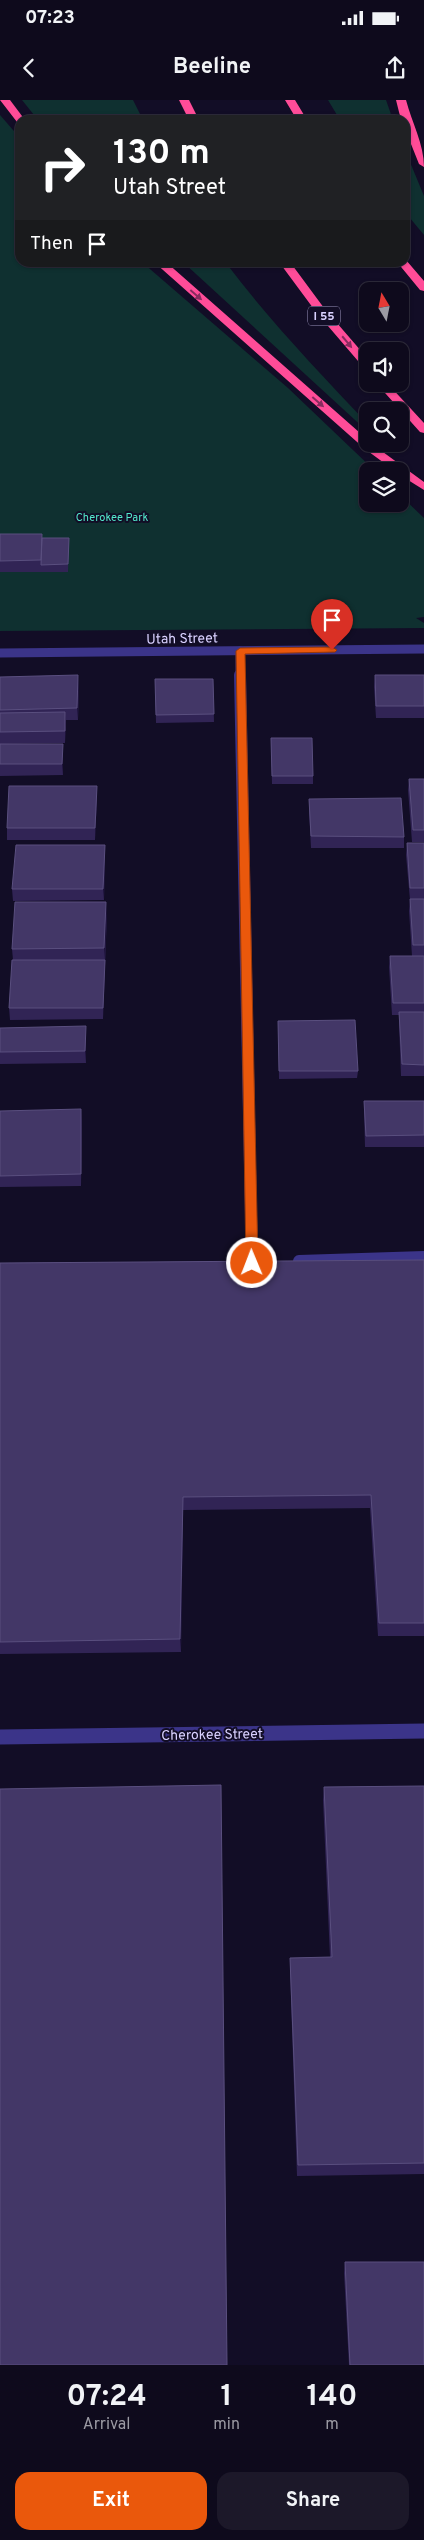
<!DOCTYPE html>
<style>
:root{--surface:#0e0a1c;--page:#1c1829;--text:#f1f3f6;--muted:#9b9aa3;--line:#2e2b3b;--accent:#ea580c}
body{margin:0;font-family:Overpass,sans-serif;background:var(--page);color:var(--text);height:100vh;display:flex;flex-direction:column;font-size:19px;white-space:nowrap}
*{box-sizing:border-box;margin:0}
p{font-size:16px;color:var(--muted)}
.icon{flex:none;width:28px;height:28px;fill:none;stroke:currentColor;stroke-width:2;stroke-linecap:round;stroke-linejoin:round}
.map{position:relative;height:2265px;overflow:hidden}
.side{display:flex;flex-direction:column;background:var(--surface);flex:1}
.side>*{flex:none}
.banner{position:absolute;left:15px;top:15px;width:395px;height:152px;border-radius:15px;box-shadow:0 1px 4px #0004,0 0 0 1px var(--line);background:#202124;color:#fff;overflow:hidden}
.needle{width:32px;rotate:350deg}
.controls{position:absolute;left:359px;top:182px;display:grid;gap:10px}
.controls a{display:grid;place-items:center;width:50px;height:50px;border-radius:10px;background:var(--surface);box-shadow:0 1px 4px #0004,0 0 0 1px var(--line);font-size:25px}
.pin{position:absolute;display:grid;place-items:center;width:42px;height:42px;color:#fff;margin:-51px -21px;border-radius:50% 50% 50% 0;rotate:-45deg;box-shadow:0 0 5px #0007}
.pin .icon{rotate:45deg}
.me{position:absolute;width:55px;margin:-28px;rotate:359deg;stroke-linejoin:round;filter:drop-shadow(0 0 4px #0008)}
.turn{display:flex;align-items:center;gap:18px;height:105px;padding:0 15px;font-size:22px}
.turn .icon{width:65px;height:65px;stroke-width:2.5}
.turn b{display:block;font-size:35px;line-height:42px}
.then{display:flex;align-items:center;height:48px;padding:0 15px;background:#0003;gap:10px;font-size:19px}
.eta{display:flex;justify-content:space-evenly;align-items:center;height:85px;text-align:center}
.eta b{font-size:30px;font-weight:700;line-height:35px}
.action{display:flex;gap:10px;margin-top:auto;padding:10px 15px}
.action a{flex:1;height:58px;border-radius:15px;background:var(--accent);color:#fff;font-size:20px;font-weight:700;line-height:58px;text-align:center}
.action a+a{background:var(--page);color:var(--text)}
.status{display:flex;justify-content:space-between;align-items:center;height:35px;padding:0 25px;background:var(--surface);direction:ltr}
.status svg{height:14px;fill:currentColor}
header{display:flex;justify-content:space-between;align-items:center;height:65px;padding:0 15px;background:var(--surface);font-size:22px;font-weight:700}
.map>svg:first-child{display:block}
.green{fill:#0f3030}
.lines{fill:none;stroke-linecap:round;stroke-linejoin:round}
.service-far1{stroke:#3b3489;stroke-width:9}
.service{stroke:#3b3489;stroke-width:12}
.minor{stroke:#3b3489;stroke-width:9}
.tertiary{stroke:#3b3489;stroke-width:15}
.motorway{fill:#ff4c98;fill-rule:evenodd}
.wall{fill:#312455}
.shaded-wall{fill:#1d133a}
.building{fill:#433767;stroke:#5a4f7f}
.oneway{fill:#882c5f}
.route{fill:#ea580c;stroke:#983908}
.labels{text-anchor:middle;stroke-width:4;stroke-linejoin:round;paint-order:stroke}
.far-park-label{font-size:11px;fill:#53e9cc;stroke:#120d26}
.shield{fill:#120d26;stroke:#9d96be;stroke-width:1}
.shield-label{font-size:12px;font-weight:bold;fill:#d9d1ff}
.street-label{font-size:14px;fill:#d9d1ff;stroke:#120d26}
</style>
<div class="status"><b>07:23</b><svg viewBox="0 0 49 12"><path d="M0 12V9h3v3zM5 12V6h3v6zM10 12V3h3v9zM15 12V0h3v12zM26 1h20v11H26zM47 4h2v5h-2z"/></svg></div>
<header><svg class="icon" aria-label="back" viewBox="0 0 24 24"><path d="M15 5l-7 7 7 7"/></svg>Beeline<svg class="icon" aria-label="share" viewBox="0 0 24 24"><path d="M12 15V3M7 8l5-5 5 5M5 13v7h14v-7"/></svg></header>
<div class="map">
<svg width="424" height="2265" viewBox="0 0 424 2265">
<rect width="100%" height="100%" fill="#120d26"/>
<path class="green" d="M22,0H133L143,20H38Z
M328,0H386L393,20H340Z
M0,15L20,38V162L143,163L288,288L375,371H368V404H400V395L424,418V517L416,518L424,523V528L0,531Z
M405,50L424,96V135L405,112Z
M184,163H226C269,220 318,271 367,323V331Z"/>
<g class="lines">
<path class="service-far1" d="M240,551V576"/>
<path class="service" d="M240,575L252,1163
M299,1161L424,1157"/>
<path class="minor" d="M0,553L424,549"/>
<path class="tertiary" d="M0,1637L424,1631"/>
<path class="motorway" d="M0,0H10L25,20L17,22Z
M179,0H189L199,20H189Z
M285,0H295L307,20H297Z
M396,0H406C412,23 424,44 424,67L419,64L405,29V20H401Z
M406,160L424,181V191L420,190L397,162H405Z
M154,162H166L368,340V344H372L424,382V390L400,375V371H395L365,349Z
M279,162H290L324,208L368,259V269L364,268L316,212Z
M377,284H388L424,323V333L420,332Z"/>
</g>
<path class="wall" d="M0,434H42V438H69L68,472H0Z
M375,575H424V618H376L374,587Z
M0,577L79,587L78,620H66L65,643L0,644Z
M155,579H213L214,622L156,623Z
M271,638L313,676V684H272Z
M0,644L63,655V675L0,676Z
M409,679H424V742H412L408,690Z
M97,686V697L95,740H7V728Z
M309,699L404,737V748H311L309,711Z
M407,743H424V976H401L399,923V915H392L389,867L390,856H412L409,811L410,800L406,755Z
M105,745V756L104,800L13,801L12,789Z
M107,814L103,919L10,920L9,908L13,860L12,849Z
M278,921L358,971L357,978L279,979Z
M0,928L86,938V963L0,964Z
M364,1001H424V1047H365L364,1013Z
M0,1011L82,1020L81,1086L0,1087Z
M424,1160V1536H378L370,1408L183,1410L181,1552L0,1554V1163Z
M424,1686V2074L297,2076L290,1870V1858L330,1857L323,1700L324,1687Z
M345,2162L424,2265H349L344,2173Z"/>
<path class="shaded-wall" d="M78,575L79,587L78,620L77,608Z
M65,612L66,624L65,643Z
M63,644V675L62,664Z
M97,686V697L95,740V728Z
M105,745V756L104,800L103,789Z
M106,802L107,814L105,860L104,848Z
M105,860V871L103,919V908Z
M86,926V963L85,951Z
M81,1009L82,1020L81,1086Z
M183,1397V1410L181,1552L180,1539Z"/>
<path class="building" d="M0,434H42L41,460L0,461Z
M42,438H69L68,464L41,465Z
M78,575L77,608L0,610V577Z
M375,575H424V606H376Z
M155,579H213L214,614L156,615Z
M65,612V631L0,632V613Z
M271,638H312L313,676H272Z
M0,644H63L62,664H0Z
M409,679H424V730H413Z
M9,686H97L95,728H7Z
M401,698L404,737L311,736L309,699Z
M407,743H424V788H410Z
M16,745H105L103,789H12Z
M410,799H424V845H413Z
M15,802H106L104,848L12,849Z
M390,856H424V903H393Z
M12,860H105L103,908H9Z
M399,912H424V965L402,964Z
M355,920L358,971H279L278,921Z
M86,926L85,951L0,952V928Z
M364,1001H424V1035L366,1036Z
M81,1009V1074L0,1076V1011Z
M424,1160V1523H379L371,1395L183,1397L180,1539L0,1542V1163Z
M221,1685L227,2265H0V1689Z
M424,1686V2063L298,2065L290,1858L332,1857L324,1687Z
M345,2162H424V2265H350Z"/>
<defs><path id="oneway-solid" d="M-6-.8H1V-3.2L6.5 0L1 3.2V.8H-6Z" transform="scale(1.25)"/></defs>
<g class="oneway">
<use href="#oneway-solid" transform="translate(196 195) rotate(41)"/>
<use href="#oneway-solid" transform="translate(347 242) rotate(50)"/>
<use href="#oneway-solid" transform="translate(318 302) rotate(41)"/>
</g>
<path class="route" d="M332,547L337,550L335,552L245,554L258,1163L252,1167L246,1163L236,551L240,548Z"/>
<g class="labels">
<g class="far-park-label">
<text x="112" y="421">Cherokee Park</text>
</g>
<rect class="shield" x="308" y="206.5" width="32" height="19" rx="4"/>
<g class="shield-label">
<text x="324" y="220">I 55</text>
</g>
<g class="street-label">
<text transform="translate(182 538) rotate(-1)" y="5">Utah Street</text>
<text transform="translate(212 1634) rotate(-1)" y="5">Cherokee Street</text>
</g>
</g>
</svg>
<div class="controls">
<a><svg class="needle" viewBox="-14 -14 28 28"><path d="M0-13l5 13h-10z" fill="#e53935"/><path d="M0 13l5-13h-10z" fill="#9b9aa3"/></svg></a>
<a><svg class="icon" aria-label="sound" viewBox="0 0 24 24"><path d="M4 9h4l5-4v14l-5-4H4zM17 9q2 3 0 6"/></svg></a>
<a><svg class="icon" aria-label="search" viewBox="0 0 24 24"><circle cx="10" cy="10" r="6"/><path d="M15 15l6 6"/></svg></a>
<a><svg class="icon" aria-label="layers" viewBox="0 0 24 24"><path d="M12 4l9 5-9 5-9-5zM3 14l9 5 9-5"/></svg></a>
</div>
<div class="pin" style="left:332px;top:550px;background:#d93025"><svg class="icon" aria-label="arrive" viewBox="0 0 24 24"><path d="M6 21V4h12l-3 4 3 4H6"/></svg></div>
<svg class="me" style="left:252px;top:1163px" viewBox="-20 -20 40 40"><circle r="17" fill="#ea580c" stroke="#fff" stroke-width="3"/><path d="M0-11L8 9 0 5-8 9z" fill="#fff"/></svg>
<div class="banner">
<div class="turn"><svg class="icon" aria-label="right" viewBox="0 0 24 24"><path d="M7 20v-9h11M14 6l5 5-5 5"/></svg><div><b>130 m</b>Utah Street</div></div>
<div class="then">Then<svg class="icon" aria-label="arrive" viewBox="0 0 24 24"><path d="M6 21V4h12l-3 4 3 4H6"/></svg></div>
</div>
</div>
<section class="side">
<div class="eta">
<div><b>07:24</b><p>Arrival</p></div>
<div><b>1</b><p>min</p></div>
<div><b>140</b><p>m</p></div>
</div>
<div class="action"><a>Exit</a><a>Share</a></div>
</section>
